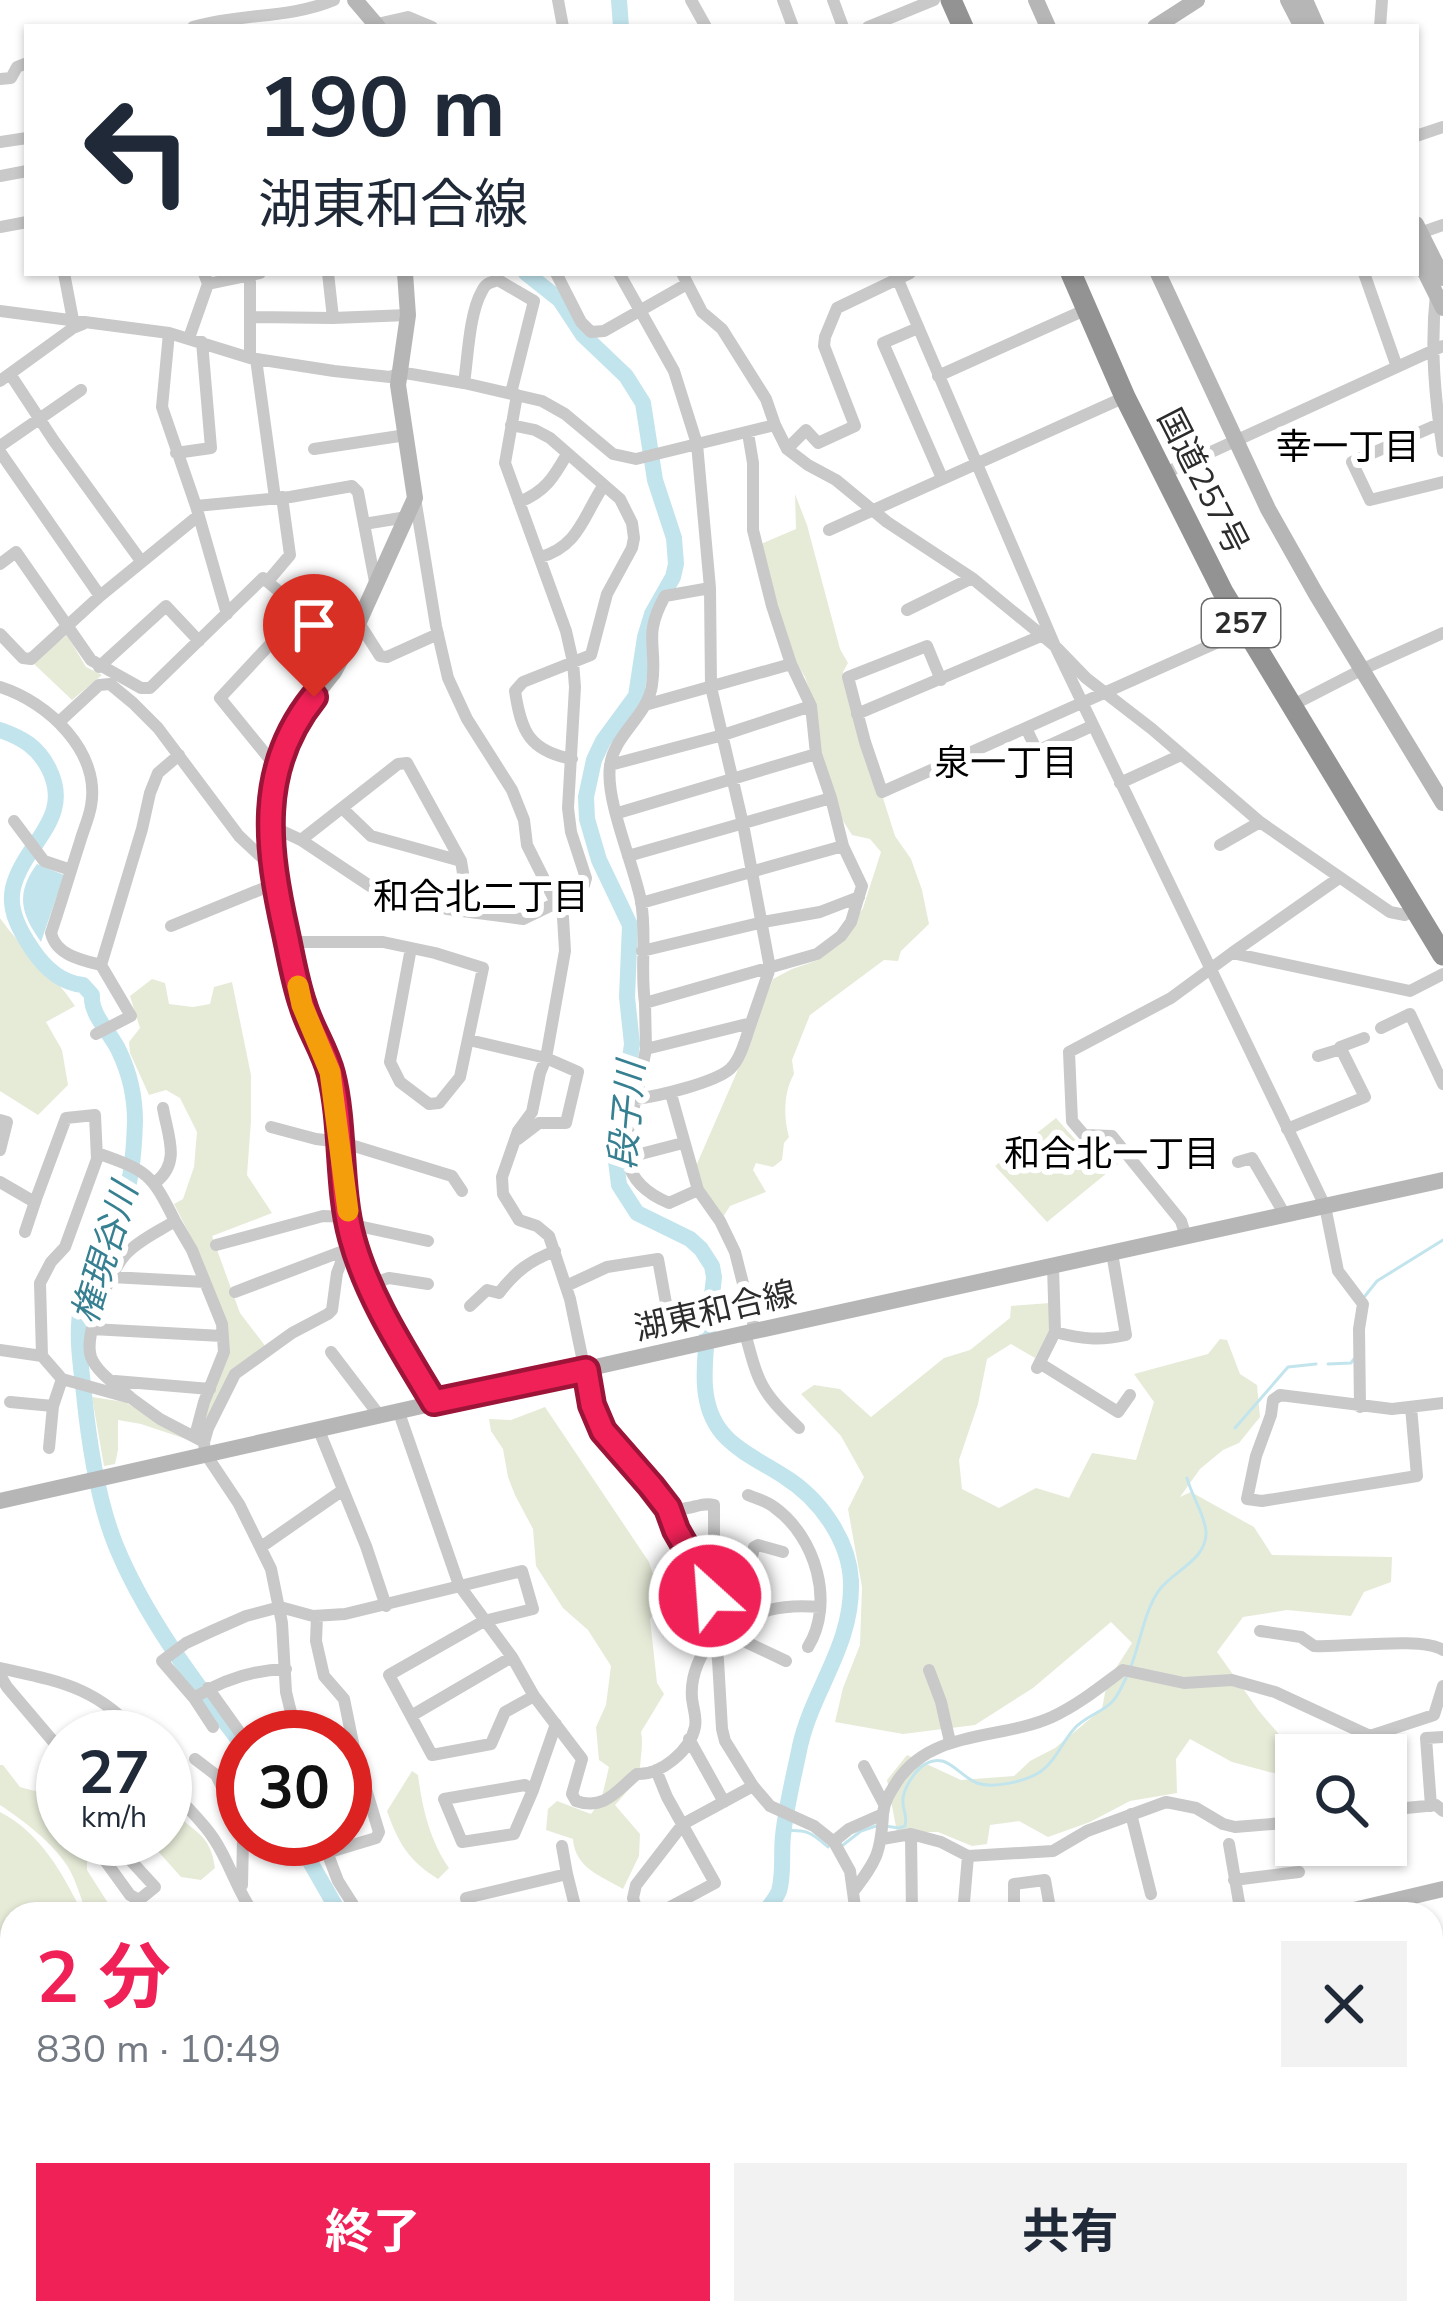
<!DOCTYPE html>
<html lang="ja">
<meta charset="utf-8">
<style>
:root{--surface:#fff;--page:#f2f2f3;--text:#1f2937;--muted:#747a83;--accent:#f02157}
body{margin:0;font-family:"Nunito Sans","Noto Sans JP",sans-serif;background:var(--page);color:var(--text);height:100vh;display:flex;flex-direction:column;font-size:45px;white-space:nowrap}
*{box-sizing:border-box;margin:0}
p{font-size:39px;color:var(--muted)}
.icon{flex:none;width:66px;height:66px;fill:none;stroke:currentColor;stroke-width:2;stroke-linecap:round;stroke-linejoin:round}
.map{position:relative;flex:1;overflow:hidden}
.panel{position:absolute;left:0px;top:1902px;width:1443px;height:423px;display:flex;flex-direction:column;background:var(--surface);border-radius:36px 36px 0 0;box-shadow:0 3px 9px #0004}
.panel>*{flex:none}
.top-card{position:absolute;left:24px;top:24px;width:1395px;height:252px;border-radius:0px;box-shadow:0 3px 9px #0004;background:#fff;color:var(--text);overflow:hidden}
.tools{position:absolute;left:1275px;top:1734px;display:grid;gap:24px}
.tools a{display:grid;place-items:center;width:132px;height:132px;border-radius:0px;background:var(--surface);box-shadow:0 3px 9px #0004;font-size:60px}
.speed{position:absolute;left:36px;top:1710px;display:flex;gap:24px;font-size:60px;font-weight:700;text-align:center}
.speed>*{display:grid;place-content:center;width:156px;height:156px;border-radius:50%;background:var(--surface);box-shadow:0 3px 9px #0004;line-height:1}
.speed small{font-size:30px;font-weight:400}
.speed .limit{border:18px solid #d22;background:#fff;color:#111}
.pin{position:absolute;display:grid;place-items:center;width:102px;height:102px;color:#fff;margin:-123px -51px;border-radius:50% 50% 50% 0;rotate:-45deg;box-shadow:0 0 12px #0007}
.pin .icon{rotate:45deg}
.me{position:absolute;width:132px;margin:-66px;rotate:334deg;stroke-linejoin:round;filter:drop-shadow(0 0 9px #0008)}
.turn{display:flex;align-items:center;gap:42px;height:252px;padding:0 36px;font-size:54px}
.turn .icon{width:156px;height:156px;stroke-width:2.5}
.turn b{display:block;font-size:84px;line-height:102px}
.round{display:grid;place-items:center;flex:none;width:126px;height:126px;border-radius:0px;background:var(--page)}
.summary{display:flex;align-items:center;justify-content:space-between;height:204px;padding:0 36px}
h1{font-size:72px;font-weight:700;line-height:90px;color:var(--accent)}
.primary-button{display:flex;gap:24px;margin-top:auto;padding:24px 36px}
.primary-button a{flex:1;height:138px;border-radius:0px;background:var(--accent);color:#fff;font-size:48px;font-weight:700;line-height:138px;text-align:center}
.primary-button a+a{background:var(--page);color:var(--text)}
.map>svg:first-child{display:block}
.green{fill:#e6ebd8}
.water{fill:#c2e4ed}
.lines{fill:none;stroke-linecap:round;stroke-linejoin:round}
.stream{stroke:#c2e4ed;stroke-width:3}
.river{stroke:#c2e4ed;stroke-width:16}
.street{stroke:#c9c9c9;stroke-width:12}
.secondary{stroke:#b6b6b6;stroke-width:16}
.highway{stroke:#939393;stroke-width:21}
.route-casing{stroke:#9c1539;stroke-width:30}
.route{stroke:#f02157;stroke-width:21}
.slow{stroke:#f59e0b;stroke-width:21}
.labels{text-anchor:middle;stroke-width:12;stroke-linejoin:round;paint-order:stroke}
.shield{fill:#fff;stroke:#6b6b6b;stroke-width:3}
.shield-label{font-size:30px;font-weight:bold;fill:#2c2c2c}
.street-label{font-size:33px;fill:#2c2c2c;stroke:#fff}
.neighbourhood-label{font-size:36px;fill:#000;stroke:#fff}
.water-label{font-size:36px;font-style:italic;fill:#368092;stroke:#fff}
</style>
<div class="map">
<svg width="1443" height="2324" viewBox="0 0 1443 2324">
<rect width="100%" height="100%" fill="#fff"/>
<path class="green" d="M795,494L807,525L840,649L848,663L843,672L849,693L850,707L860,733L878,796L883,798L895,836L911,859L922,890L929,924L901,951L898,961L884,960L810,1015L792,1060L794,1074C784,1091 783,1117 789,1137L784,1143L782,1160L773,1167L756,1163L753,1170L766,1192L730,1206L723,1217L703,1189L696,1166L737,1072L773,979L792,969L818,960L842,942L863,908L881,852L870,839L852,835L840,816L821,754L815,707L805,677L791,655L761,544L796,529Z
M67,635L86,667L102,675L72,700L33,663Z
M0,918C22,950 54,974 75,1006L46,1022L62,1050L68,1085L38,1115L0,1091Z
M152,979L165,983L169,1004L193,1007L210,1004L214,987L232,982L251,1075V1121L247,1175L272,1213L212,1236L240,1313L266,1347L226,1381L203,1432L200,1428L226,1349L202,1259L174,1204L183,1199L194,1167L197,1132L180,1098L166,1090L149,1095L130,1053L129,1042L140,1028L130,996Z
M1056,1118L1079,1144L1104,1145L1118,1164L1047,1222L995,1166Z
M1050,1303L1051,1329L1035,1358L1011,1344L987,1359L978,1404L959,1460L962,1489L999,1508L1036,1488L1069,1498L1092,1453L1136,1460L1154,1402L1134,1374L1208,1354L1220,1339L1227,1340L1240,1374L1257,1385L1260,1417L1239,1443L1223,1450L1200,1469L1180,1497L1191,1492L1254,1527L1272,1555L1392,1557L1391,1582L1364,1592L1351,1616L1287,1610L1243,1617L1217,1652L1259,1711L1283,1739L1317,1755H1296V1779L1232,1762L1190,1739L1176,1759L1177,1793L1130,1801L1090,1822L1048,1837L1019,1821L990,1825L987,1844L972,1846L938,1832H897L887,1780L907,1755L961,1780L1014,1776L1030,1761L1055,1748L1102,1709L1107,1682L1132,1643L1111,1622L1033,1688L975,1725L903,1734L835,1722L843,1688L860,1645L862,1587L848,1509L864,1477L841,1436L801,1394L814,1385L840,1389L871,1417L944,1358L970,1350L1010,1318L1011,1306Z
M92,1397L125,1402L189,1440L141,1424L118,1420V1450L115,1464L104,1466Z
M545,1407L649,1562L663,1604L650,1619L657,1683L664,1694L641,1732C644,1747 639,1761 640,1777L615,1805L640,1834L639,1856L623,1889C601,1876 575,1868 573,1839L546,1830L548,1809L557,1801L591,1814L601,1801L609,1767L599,1760L596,1727L606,1705L611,1666L588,1630L563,1608L536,1566L533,1529L515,1495L508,1477L503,1449L491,1431L489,1419L511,1420Z
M0,1765H3L20,1787L50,1795L63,1804V1839H107L87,1862V1870L115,1914H87C81,1899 76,1880 68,1867C52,1842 24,1821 0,1805Z
M412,1771L418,1775C422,1807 430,1841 449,1868L438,1879C409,1861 398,1843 387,1811Z
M165,1789C168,1796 169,1803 174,1809C192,1835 210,1830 215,1868L201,1880L181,1877L147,1839H165Z
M0,1812C42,1834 62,1873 83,1914H12V2313H94L87,2324H0Z
M1443,2241V2324H996L1087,2313H1431V2244Z"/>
<path class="water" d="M37,864L64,875L41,942C21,914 15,894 37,864Z"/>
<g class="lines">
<path class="stream" d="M1365,1296L1377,1281L1443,1240
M1328,1364L1351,1363L1354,1359
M1235,1428L1288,1367L1316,1364
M1130,1669C1140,1645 1144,1610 1160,1589C1175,1570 1207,1559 1206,1532C1206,1518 1191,1494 1187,1478
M885,1826L899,1828L905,1826C908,1815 902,1810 903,1799C904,1788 913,1774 921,1767C945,1748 957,1775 977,1783C994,1789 1026,1781 1040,1772C1056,1761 1062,1742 1074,1729C1084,1717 1101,1713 1112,1702C1118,1696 1122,1686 1126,1678
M783,1831C806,1829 811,1832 828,1847
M843,1845L861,1831L876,1826"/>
<path class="river" d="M619,0L621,27
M526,273L560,300L583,335L626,376L643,403L655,480L674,538L676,564L673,577L652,614L645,637L636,696L603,741L594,760L586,797L587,819L599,860L630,925L627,997L632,1044L616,1161L619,1185L637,1213L690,1239L701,1249L712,1266L714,1277C711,1308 701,1366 706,1395C713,1443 750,1454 785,1477C820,1499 849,1540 851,1581C853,1646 813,1688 800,1746C794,1776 786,1806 783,1836C781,1853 784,1875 779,1891C776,1899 768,1907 764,1914
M0,730C23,738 38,747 49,769C74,819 24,843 13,888C8,910 20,931 32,949C44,967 61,983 83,985L92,995C90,1015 111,1033 119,1051C130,1074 135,1096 135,1121C134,1155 131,1188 118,1220C107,1247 88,1275 82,1303C75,1334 81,1364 84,1394C89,1444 97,1499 116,1546C146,1619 196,1683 243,1746
M297,1839L340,1914
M745,2313L748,2324
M192,2324L200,2313"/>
<path class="street" d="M558,0L563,27
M691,0L706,27
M783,0L793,27
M833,0L843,27
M377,24L408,17L432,27
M193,27C240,13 289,19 334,0
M868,27L934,0
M1380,27L1382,0
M0,79L11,78L17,67L27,63
M1416,136L1443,127
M0,142L27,138
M0,176L27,171
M0,227L27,222
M1420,233L1443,225
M64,273L73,320
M250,273V358
M328,273L333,318L408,315
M556,273L581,322L591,332L604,331L687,284
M619,273L674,371L697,444L710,588L711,687L743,824L770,968L751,1023L646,1049L645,1003
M682,273L702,312L722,329L766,399L775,425L787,449L808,465L836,480L887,522L972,578L1055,646L1086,678L1152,729L1260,822L1390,912L1405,915L1415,910
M895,273L1055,646L1325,1206L1338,1271L1363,1304L1359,1329L1360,1407
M1364,273L1397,367
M208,284L260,273
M1436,294C1430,347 1435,399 1443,451
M0,311L169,333L250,358L334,371L390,377L401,373L411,374L464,383L542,401L565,414L613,454L636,459L775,425
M252,317L333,318
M918,328L883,343L942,478
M169,333L162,407L196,506L227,614
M189,338L208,284L204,273
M256,359L275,498
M10,374L54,441L141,561
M938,376L1087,309
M0,381L73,328L83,324
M464,383C468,357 469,314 482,291C486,283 489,283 498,280L534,301L511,393
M517,395L505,463L566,631L573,662L575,687L568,808L571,832L586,878L584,885L554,897
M1439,424L1352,462L1370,500L1443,482
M511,425L535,430L550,438L620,499L632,523L634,538L632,548L607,594L591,655L523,682L515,691C521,732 530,751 572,759
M748,433L753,463V530L772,606L791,664L811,706L816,754
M0,446L81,390
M314,449L406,435
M787,449L806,430L818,443L855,426L824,346L825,337L837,308L910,273
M0,452L100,596
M176,453L211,448L202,342
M1163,474L1443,346
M415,498L436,626L448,678L467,719L512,790L524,820L527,845L563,917L565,951L546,1058L540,1073L532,1112L518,1131L502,1177L503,1194L519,1220L537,1226L549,1236L570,1299L592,1405L603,1431L651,1485L667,1508L676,1530L709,1589L718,1660L722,1729L725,1741L753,1786L770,1806L814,1826L834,1842L850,1871L856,1914
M519,502C545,492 554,477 567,454
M196,506L290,497L352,486L358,492L376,587
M364,524L407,517
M829,530L1125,397
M540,557C579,547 584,514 604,485
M0,564L16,552L91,660L141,688H150L263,578L318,624L348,646
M268,581L290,555L282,497
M907,610L972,578
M359,623L380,656L387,657L438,634
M0,634L23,658L31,659L100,596L198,516
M99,667L166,606L199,641
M941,680L927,646L848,677L865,742L882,792L1245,630
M0,687C48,702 101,752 91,806C89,818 83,831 80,842C70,873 61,903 51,933C56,955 81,960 101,965L142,829L150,793L158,773L179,755
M645,705L791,664
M1291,706L1363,669L1443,633
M857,714L1041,636
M59,722L99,685L110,684L133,703L158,728L239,836L271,866
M1026,728L1037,751L1092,726
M610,765L723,735L811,706
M277,768L220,698L302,610
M1120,783L1181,755
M342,808L371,836L461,861
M618,813L816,754L831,798
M14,821L44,861L71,870
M271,826L301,840L370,886L447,909L523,919L556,903
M301,840L398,764L407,763L461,861L463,873L455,910
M1220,845L1260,822
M628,856L831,798L843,846L862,886L851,922L841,936L817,954L645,1003C640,969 647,935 641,901C634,865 605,800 610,766C614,734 648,716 652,685C658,645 642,637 665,596L710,588
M641,903L843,846
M171,926L274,884
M287,942H383L435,953L483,968L460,1077L439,1103L429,1104L400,1082L390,1062L411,948
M642,951L763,922L820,912L859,897
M1232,953L1339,878
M1381,1028L1410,1014L1443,1084
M96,1034L131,1016L101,965
M469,1040L546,1058L578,1072L566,1123H539L518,1139
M646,1049L636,1099C658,1096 714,1083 730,1069C741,1059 746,1037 751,1023
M1318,1056L1341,1049
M671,1094L698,1190L720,1221L735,1252L755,1331
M636,1099C622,1147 617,1181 669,1203L698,1190
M0,1120L7,1122L0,1150
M271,1127L316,1139L341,1142L452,1176L462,1191
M1287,1129L1365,1097L1340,1047L1364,1038
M97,1153C148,1171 151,1173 175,1221C159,1231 141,1239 128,1252C111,1268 83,1334 91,1357C97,1373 118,1386 130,1397
M629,1157L683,1143
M1238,1162L1252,1158L1285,1215
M0,1182L31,1200L36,1199L66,1118L95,1115L97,1159L65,1247L51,1262L40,1283L42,1356L62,1379L131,1398L160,1419L204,1442L205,1453L239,1504L271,1569L282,1623L286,1692L297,1737
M156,1182C181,1162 168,1137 163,1108
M175,1221L192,1250L222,1324L224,1352L204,1402L195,1436
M349,1224L428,1241
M25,1232L36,1199
M1186,1237L1181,1221L1112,1136L1084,1135L1072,1121L1069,1052L1171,998L1232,953L1410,991L1443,974
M216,1245L323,1216L349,1217
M111,1277L205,1282
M368,1285L389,1278L428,1284
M566,1286L607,1267L658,1259L671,1331
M235,1292L343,1251
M470,1306L487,1290L499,1293C515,1272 529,1261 555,1251
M92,1329L222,1336
M1055,1332C1081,1339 1100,1341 1126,1335L1112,1253
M745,1333C759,1385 760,1390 799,1428
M0,1350L42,1356
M331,1352L379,1415
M1041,1364L1118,1412L1130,1395
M1037,1368L1055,1332L1053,1266
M115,1381L210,1389
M10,1402L53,1406
M1411,1407L1417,1476L1262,1501L1247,1499L1256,1456L1271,1415L1273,1400L1280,1395L1392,1409L1443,1403
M398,1410L459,1585L512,1657L534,1696L582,1759L572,1794L576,1801C605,1811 617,1790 637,1774C661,1775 690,1751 695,1727C697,1718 693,1708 692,1698C690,1675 701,1653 715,1635L746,1642L786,1661
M318,1428L366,1546L386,1606
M204,1442L208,1428L235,1374L292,1333L328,1314L332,1310L337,1273L351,1236
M49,1448L53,1406L62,1379
M748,1495C757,1499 767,1501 774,1507C816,1537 835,1603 808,1647
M667,1508C688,1513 700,1501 714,1505V1544L710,1587
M261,1547L343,1490
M711,1583L743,1586L747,1582L754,1547L758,1545L783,1552
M317,1616L316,1641L324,1676L344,1699L355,1753L379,1832L376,1838L333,1851H325
M1260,1631L1301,1637L1314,1646C1344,1648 1422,1636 1443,1650
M728,1637C751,1608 785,1604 820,1607
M0,1668C62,1682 97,1687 141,1737
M929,1670L941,1702L950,1742
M0,1675L7,1687L63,1753
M208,1688L243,1737
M194,1698C222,1680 252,1670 286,1669
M411,1716L512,1657
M213,1727L194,1698L162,1661L186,1643L212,1631L246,1616L280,1607L313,1616L345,1614L522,1571L533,1609L484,1621L389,1675L432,1755L491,1744L505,1712L534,1696
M1361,1733V1755
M689,1739L724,1802
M195,1759L216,1775L243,1829
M864,1766L884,1804
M656,1770L667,1797L715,1883L657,1914
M165,1780C179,1802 200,1817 214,1839C230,1863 237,1891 254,1914
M533,1790L514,1834L462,1842L444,1799L525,1785L533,1790L556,1724
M1431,1806L1426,1738L1443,1737
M1386,1810L1436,1805L1443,1811
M1131,1814L1151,1894
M911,1834L912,1914
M108,1839L101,1855L130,1895L139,1900L147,1914
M111,1839L155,1887L139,1900
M322,1839L338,1881L359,1914
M882,1839L911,1834L941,1842L968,1856L1053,1851L1087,1831L1166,1802L1196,1808L1223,1824L1235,1827L1296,1822
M833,1842L849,1829L883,1814C884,1801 891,1791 898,1780C933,1729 1001,1740 1052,1717C1078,1705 1100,1687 1123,1670L1184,1683L1232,1680L1275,1692L1370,1736L1434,1715L1443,1686
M1229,1844L1241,1914
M562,1846L567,1874
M1234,1880L1299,1872
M242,1885L243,1839
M853,1892C876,1861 881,1854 883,1814
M470,1914L466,1898L567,1874L577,1914
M638,1914L633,1898L636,1885L683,1824L753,1786
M963,1914L968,1856
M1014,1914V1884L1045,1880L1051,1914
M1431,1993L1443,1990
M1431,2077L1443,2122
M734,2313L736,2324
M876,2313V2324
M934,2313L935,2324
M209,2324L218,2313
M328,2324L336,2313
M445,2324L452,2313
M504,2324L508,2313
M556,2324L558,2313
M605,2324L608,2313
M1222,2324L1224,2313"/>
<path class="secondary" d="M355,0L378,27
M1036,0L1048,27
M1288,0L1302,27
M1305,0L1317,27
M1155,27L1197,0
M1416,224L1443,278
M1416,254L1443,308
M405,273L408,315L398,385L415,498L348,646L334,672L294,722L285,742L277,768L275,788L271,866L302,1005L330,1072L351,1236L368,1285L395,1338L434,1402
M1158,273L1268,509L1316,594L1443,803
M0,1501L755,1331L1443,1180
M1337,1914L1443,1889
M628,2313L646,2324
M392,2324L409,2313"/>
<path class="highway" d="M951,0L963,27
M1071,273L1125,397L1223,592L1443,955"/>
</g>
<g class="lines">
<defs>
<path id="route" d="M314,697C256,769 267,849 286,934C291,957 295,982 303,1005C310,1029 325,1050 331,1074C344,1125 338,1188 352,1238C368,1297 403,1350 434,1402L586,1370L592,1405L603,1431L651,1486L668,1508L676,1530L710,1589V1596"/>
</defs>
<use href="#route" class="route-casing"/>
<use href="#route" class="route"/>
<path class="slow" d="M298,986L302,1005L330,1072L348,1211"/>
</g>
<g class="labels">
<rect class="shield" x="1202" y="599" width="78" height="48" rx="9"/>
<g class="shield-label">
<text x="1241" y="633">257</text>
</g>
<g class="street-label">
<text transform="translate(1204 481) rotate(63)" y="12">国道257号</text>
<text transform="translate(715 1310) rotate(-13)" y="12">湖東和合線</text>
</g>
<g class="neighbourhood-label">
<text x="1348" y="459">幸一丁目</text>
<text x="1006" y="775">泉一丁目</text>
<text x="481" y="909">和合北二丁目</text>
<text x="1112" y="1166">和合北一丁目</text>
</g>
<g class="water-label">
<text transform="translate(626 1115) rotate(-85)" y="13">段子川</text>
<text transform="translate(104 1253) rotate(-73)" y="13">権現谷川</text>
</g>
</g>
</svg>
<div class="tools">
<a><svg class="icon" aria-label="search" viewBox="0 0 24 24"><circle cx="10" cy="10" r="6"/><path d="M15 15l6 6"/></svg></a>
</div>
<div class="speed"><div>27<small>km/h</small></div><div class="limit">30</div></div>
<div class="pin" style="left:314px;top:697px;background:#d93025"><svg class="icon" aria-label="arrive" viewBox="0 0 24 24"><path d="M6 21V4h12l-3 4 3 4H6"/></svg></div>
<svg class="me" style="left:710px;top:1596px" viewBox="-20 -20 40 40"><circle r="17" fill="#f02157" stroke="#fff" stroke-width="3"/><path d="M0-11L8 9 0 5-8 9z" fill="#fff"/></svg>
<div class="top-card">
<div class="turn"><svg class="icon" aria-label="left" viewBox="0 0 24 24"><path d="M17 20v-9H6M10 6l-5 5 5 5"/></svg><div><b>190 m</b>湖東和合線</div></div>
</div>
<section class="panel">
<div class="summary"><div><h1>2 分</h1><p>830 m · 10:49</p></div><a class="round"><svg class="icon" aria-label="close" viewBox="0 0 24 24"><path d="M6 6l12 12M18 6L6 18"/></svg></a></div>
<div class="primary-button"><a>終了</a><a>共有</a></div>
</section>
</div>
